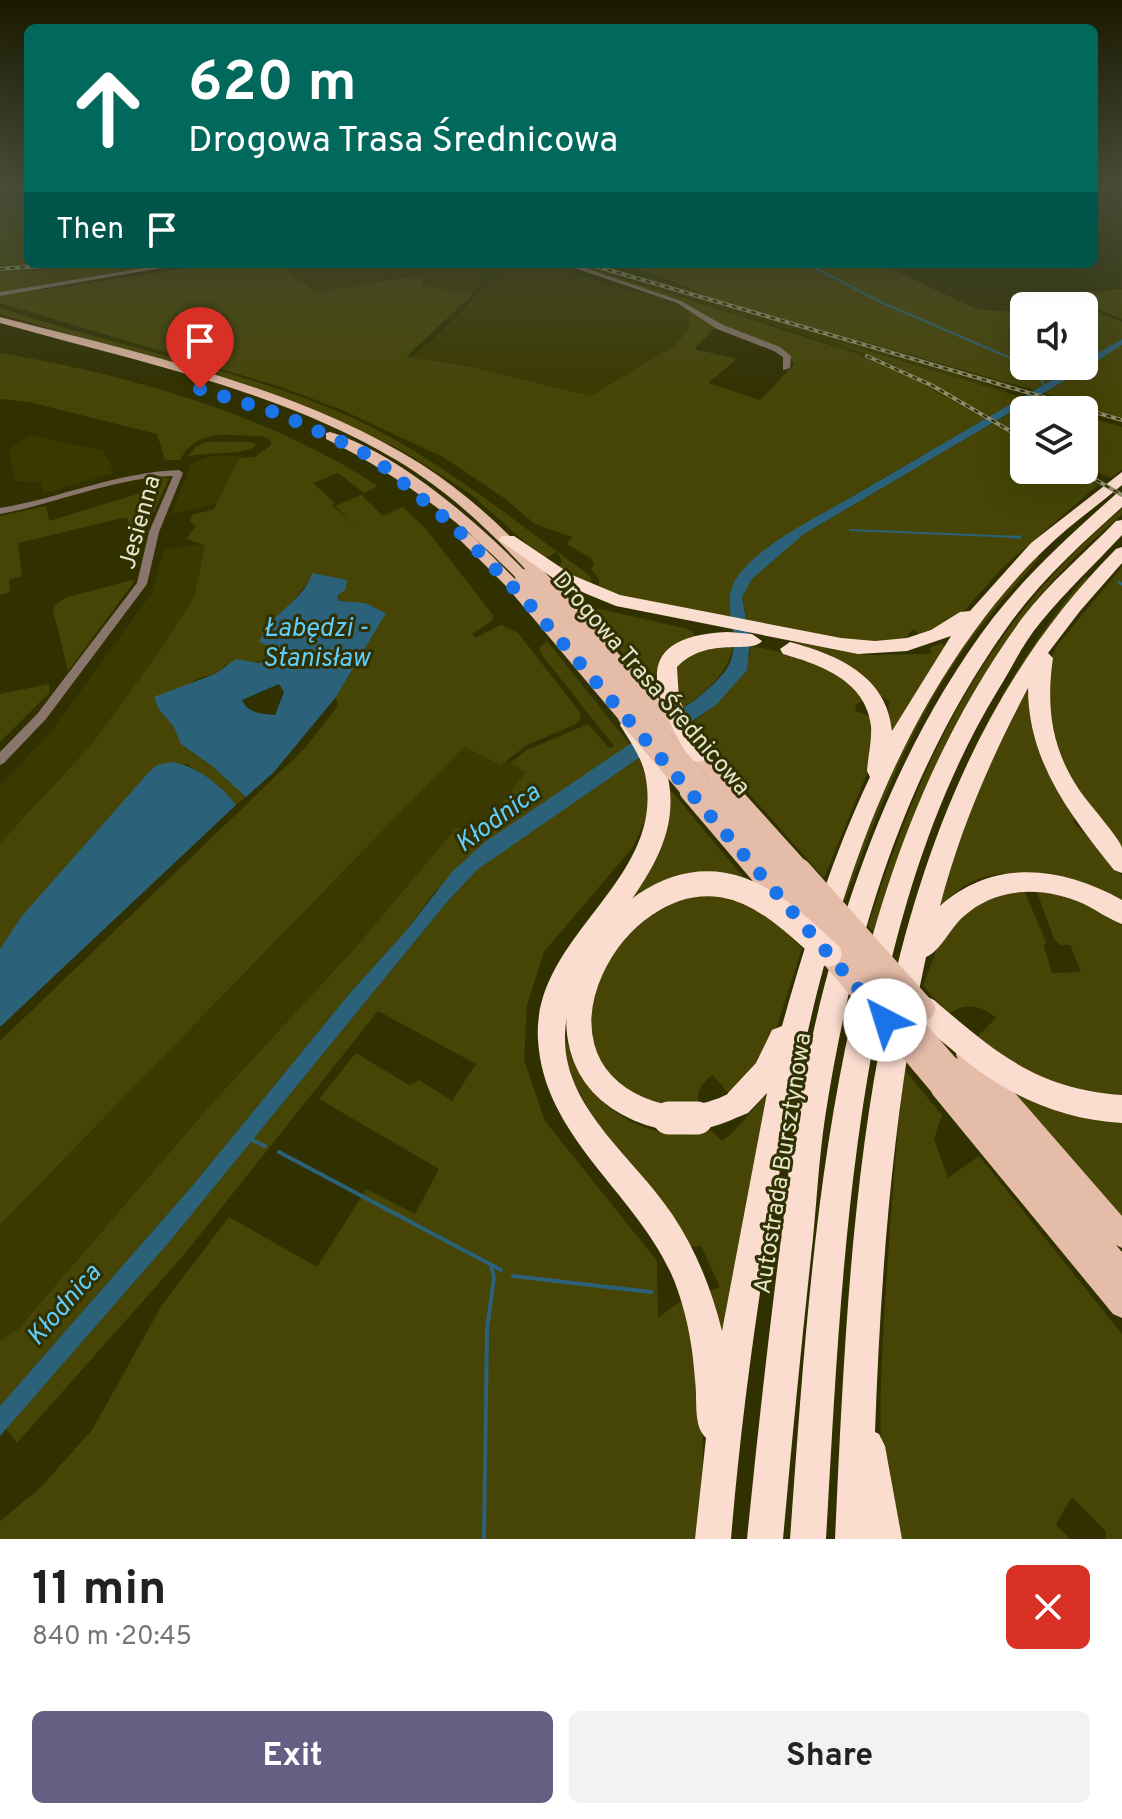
<!DOCTYPE html>
<meta charset="utf-8">
<style>
:root{--surface:#fff;--page:#f2f2f2;--text:#222;--muted:#767676;--accent:#646083}
body{margin:0;font-family:Overpass,sans-serif;background:var(--page);color:var(--text);height:100vh;display:flex;flex-direction:column;font-size:30px;white-space:nowrap}
*{box-sizing:border-box;margin:0}
p{font-size:26px;color:var(--muted)}
.icon{flex:none;width:44px;height:44px;fill:none;stroke:currentColor;stroke-width:2;stroke-linecap:round;stroke-linejoin:round}
.map{position:relative;height:1539px;overflow:hidden}
.side{display:flex;flex-direction:column;background:var(--surface);flex:1}
.side>*{flex:none}
.banner{position:absolute;left:24px;top:24px;width:1074px;height:244px;border-radius:12px;box-shadow:0 8px 32px #0002;background:#00695c;color:#fff;overflow:hidden}
.buttons{position:absolute;left:1010px;top:292px;display:grid;gap:16px}
.buttons a{display:grid;place-items:center;width:88px;height:88px;border-radius:12px;background:var(--surface);box-shadow:0 8px 32px #0002;font-size:40px}
.pin{position:absolute;display:grid;place-items:center;width:68px;height:68px;color:#fff;margin:-82px -34px;border-radius:50% 50% 50% 0;rotate:-45deg;box-shadow:0 0 8px #0007}
.pin .icon{rotate:45deg}
.me{position:absolute;width:88px;margin:-44px;rotate:320deg;stroke-linejoin:round;filter:drop-shadow(0 0 6px #0008)}
.turn{display:flex;align-items:center;gap:28px;height:168px;padding:0 32px;font-size:36px}
.turn .icon{width:104px;height:104px;stroke-width:2.5}
.turn b{display:block;font-size:56px;line-height:68px}
.then{display:flex;align-items:center;height:76px;padding:0 32px;background:#0003;gap:16px;font-size:30px}
.round{display:grid;place-items:center;flex:none;width:84px;height:84px;border-radius:12px;background:var(--page)}
.head{display:flex;align-items:center;justify-content:space-between;height:136px;padding:0 32px}
h1{font-size:48px;font-weight:700;line-height:60px}
.action{display:flex;gap:16px;margin-top:auto;padding:16px 32px}
.action a{flex:1;height:92px;border-radius:12px;background:var(--accent);color:#fff;font-size:32px;font-weight:700;line-height:92px;text-align:center}
.action a+a{background:var(--page);color:var(--text)}
.map>svg:first-child{display:block}
.built{fill:#3a3900}
.green{fill:#464506}
.water{fill:#2c6279;fill-rule:evenodd}
.lines{fill:none;stroke-linecap:round;stroke-linejoin:round}
.stream-far2{stroke:#2c6279;stroke-width:2}
.stream-far1{stroke:#2c6279;stroke-width:3}
.stream{stroke:#2c6279;stroke-width:4}
.minor{fill:#89756b;fill-rule:evenodd}
.primary{fill:#e4bca8;fill-rule:evenodd}
.motorway{fill:#faddce;fill-rule:evenodd}
.rail-casing{stroke:#908f6c;stroke-width:4}
.rail{stroke:#313001;stroke-width:2;stroke-dasharray:5;stroke-linecap:butt}
.primary-bridge-far1{stroke:#e4bca8;stroke-width:16}
.primary-bridge{stroke:#e4bca8;stroke-width:21}
.motorway-bridge-far1{stroke:#faddce;stroke-width:25}
.motorway-bridge{stroke:#faddce;stroke-width:33}
.route{stroke:#1a73e8;stroke-width:14;stroke-dasharray:0 25.2}
.labels{text-anchor:middle;stroke-width:6;stroke-linejoin:round;paint-order:stroke}
.street-label{font-size:24px;fill:#e5e5cd;stroke:#313001}
.water-label{font-size:26px;font-style:italic;fill:#5fcefc;stroke:#313001}
</style>
<div class="map">
<svg width="1122" height="1539" viewBox="0 0 1122 1539">
<rect width="100%" height="100%" fill="#313001"/>
<path class="built" d="M279,264H501L473,294L422,286L424,276L389,278L378,283L316,293Z
M508,264H547L602,283L672,301L688,311L690,328L675,345L591,396L467,366L410,358L435,338Z
M577,264H608L701,292L698,296L1016,386L1014,388L913,361L1007,390L1005,392L846,345L931,383L980,411L976,413L927,386L825,342Z
M29,435L104,451L114,473L45,493H42L41,482L15,481L9,450Z
M210,456H240L219,503L171,514L191,464Z
M205,544L194,597L163,646L92,744L0,843V785L51,732L151,594L165,549Z
M464,747L501,765L506,761L527,772L499,807L469,834L457,828L355,948L214,1101L18,1329L0,1341V1225Z"/>
<path class="green" d="M0,185H28V264H43L0,268Z
M121,264L120,269L158,266L0,292V272Z
M191,264H279L316,293C353,287 387,278 424,276L422,286L473,294L406,357L467,366L591,396L675,345L690,328L688,311L672,301L716,327L694,349L737,359L708,383L760,400L794,365L790,355L778,347L719,324L695,309L571,264H577L855,353L927,386L985,419L789,533C758,557 719,576 732,620L663,607L599,589V579L591,569L594,564L592,559L567,544L572,537L535,524L504,498L443,457L342,410L278,386L0,303V296L6,295L188,268Z
M638,264H881L976,309L1024,313V366H1076L1034,390L697,295L700,292L636,268Z
M1122,289V319C1083,304 1080,299 1037,306L1064,295Z
M1061,304L1083,305L1122,322V339L1084,361V306H1052Z
M0,308C116,347 241,368 353,418C438,458 509,517 585,572L591,577L592,587L559,568L562,561L557,552L544,559L472,495L446,478L401,450L329,416L269,393L0,314Z
M828,339L1005,392L1022,398L990,416L894,365Z
M1122,345V418L1044,393Z
M0,353C130,375 267,414 378,486L364,493L338,473L313,483L335,503L332,505L356,527L335,506L361,495L383,516L403,507L426,529L493,615V620L472,634L475,638L501,625L518,633L579,711L581,718L576,724L527,745L501,765L464,747L0,1225V1041L304,749L338,706L336,697L385,614L339,601L337,596L341,591L311,579L288,607L272,620C271,666 268,662 225,665L215,674L197,679L158,708L173,726L181,744L212,766L246,797L236,805L210,780L187,764L157,765L21,917L0,949V843L92,744L163,646L194,597L205,545L186,539L196,526L190,521L192,515L214,509L239,458L255,457L271,445L270,439L262,436C228,436 198,426 180,460H165L157,434L29,402L0,399Z
M1032,401L1065,410H1024V437L997,421Z
M1084,416L1122,427V470L1111,478L1084,466Z
M993,423L1024,441V470H1073L1098,485L1004,566L962,613L923,639L914,629L908,634V641C854,647 800,631 747,621L742,596L752,579L804,534Z
M206,442H251L256,445C247,456 204,451 187,457L196,447Z
M158,476L169,479L146,529L132,531L127,517L18,543L22,576L9,580L10,592L0,595V516L46,506L49,521L154,489L149,478Z
M1122,509V515C984,627 929,770 876,934L868,926C922,758 984,624 1122,509Z
M1036,556L1040,557C1016,585 991,612 969,642C912,720 878,810 845,900L839,895C865,828 892,760 928,698C958,647 997,600 1036,556Z
M1122,567V856L1104,834L1046,734L1047,667L1058,644Z
M1085,577L1088,578L1025,662L975,752L904,966L898,960C940,812 985,697 1085,577Z
M135,579L131,586L68,671L53,610L55,605L65,598Z
M586,606L684,628L693,632L695,638C673,651 653,659 655,688L582,609Z
M547,641L630,745L574,784L435,891L405,932L350,993L193,1185L0,1406V1341L18,1329L214,1101L355,948L457,827L469,834L499,807L526,772L510,763L527,750L588,724L609,748L614,746L542,655L539,648Z
M795,642L865,655L924,654L932,653L930,648L942,643L945,648L891,739L888,719L889,701L795,646Z
M734,644C728,675 704,694 678,711L671,669L690,651Z
M750,646L791,654L833,669L865,699L856,705L855,711L875,718L870,766L824,878L688,725L704,714L750,655Z
M49,684V693L0,742V694Z
M1025,689L1029,692C1028,742 1048,775 1075,815L1073,821C1085,837 1117,858 1122,879C1122,887 1122,897 1122,905C1063,881 990,846 940,908L936,903L964,821Z
M639,758L647,782L649,811L633,847L544,952L527,1005L524,1060L545,1121L657,1261L658,1318L687,1296L701,1362L703,1459L697,1539H0V1521L40,1488L92,1430L162,1305L229,1217L317,1267L366,1189L415,1214L439,1169L319,1099L356,1053L409,1085L419,1080L452,1101L476,1064L378,1011L183,1256L17,1443L6,1429L170,1241L447,902L478,869L498,854Z
M667,786L669,788L754,890L677,879L652,887L630,901C653,860 671,835 667,786Z
M1034,884L1053,887L1122,919V1102L1077,1100L975,1039L996,1018C983,1005 963,1002 949,1014L923,986L945,927L975,897L1024,890L1046,942L1044,946L1052,973L1081,972L1070,945H1060L1054,939Z
M678,894L728,896L766,913L802,948L774,1036L733,1099L713,1075C698,1085 697,1093 699,1110H650L593,1061L587,995L623,938Z
M564,1033C579,1086 615,1127 673,1134C685,1136 699,1132 711,1130L722,1141C740,1128 750,1111 766,1095L726,1353L707,1292L720,1287L701,1246L687,1247L613,1153L562,1061Z
M904,1069L942,1115L934,1139L948,1178L979,1156L1122,1334V1539H1105L1106,1532L1072,1497L1056,1524L1070,1539H892C876,1466 880,1394 884,1320C889,1236 895,1153 904,1069Z
M1014,1089C1048,1112 1081,1119 1122,1121V1217L1011,1091Z"/>
<path class="water" d="M1122,339V345L1091,365L804,534L752,579L742,597L750,642L747,670L717,704L478,869L447,902L170,1241L0,1436V1406L193,1185L350,993L405,932L452,872L485,842L695,700C707,690 726,675 731,660C742,626 716,604 740,573C766,541 819,516 855,495C929,452 1002,409 1076,366H1084V361Z
M312,573L347,580L346,589L337,596L339,601L365,603L386,613L336,697L274,772L246,797L212,766L181,744L173,726L158,708L154,697L215,674L236,659L259,663L267,657L271,647L259,642C263,634 267,625 274,619C287,606 308,591 312,573ZM279,684L284,692L275,715C262,714 247,713 242,700Z
M171,762C196,765 221,785 236,805L0,1027V949L21,917L149,772L157,765Z"/>
<g class="lines">
<path class="stream-far2" d="M807,264L883,303L1024,364
M1027,366L1038,373L1044,386
M850,530L1020,537"/>
<path class="stream-far1" d="M1011,537H1020
M1119,582L1122,584"/>
<path class="stream" d="M250,1139L265,1146
M279,1152L501,1270
M513,1276L651,1292
M484,1539L487,1329L494,1278L491,1265"/>
<path class="minor" d="M169,264H184L0,296V292Z
M563,264H573L681,301L723,325L780,347L791,356L790,368L783,370V357L774,351L717,329L677,303Z
M179,470L183,473L159,532L147,584L46,719L4,763L0,765V752L38,713L137,583L149,532L173,476C114,478 58,503 0,514V508C61,498 117,472 179,470Z"/>
<path class="primary" d="M0,317C139,353 299,387 421,464C495,511 550,578 609,643C675,716 741,790 807,863L810,869L807,875L800,877L793,875C729,802 666,729 602,657C540,585 481,511 398,461C278,389 134,361 0,323Z
M330,432C398,453 479,523 528,574V580H518C461,521 399,475 326,439V433Z
M462,530L467,531L516,580L632,713L635,717L632,721H620L506,586L457,537L455,534Z
M967,1044L975,1047L1122,1216V1248L1116,1245L1122,1252V1318L1113,1314L933,1095L929,1087L933,1079L942,1076L935,1063L938,1055L946,1052L958,1059L956,1055L959,1047Z"/>
<path class="motorway" d="M1122,472V485C1096,507 1067,527 1043,551C1018,575 993,605 973,633C852,800 807,1011 773,1210C755,1319 740,1429 731,1539H695L706,1438C702,1434 699,1429 698,1423C695,1409 697,1394 695,1380C693,1350 688,1320 678,1291C647,1199 544,1143 538,1040C531,935 668,881 645,774C641,756 629,740 620,725L624,719H638C648,736 662,754 667,773C693,879 567,936 565,1036C563,1108 636,1159 672,1214C696,1250 712,1290 722,1331L767,1093L748,1113L738,1117L728,1113L724,1103L728,1093L756,1063L772,1030L782,1026C806,941 832,857 870,777L867,771C868,756 872,741 871,726C866,681 821,665 783,654L780,649L790,642C838,655 887,676 892,731L951,636L907,651L858,654L616,606L560,583L499,540L502,536H514L572,575L620,595L841,638L875,641L907,638L931,630L960,612L970,611L1031,543Z
M1122,493V507C1080,545 1038,583 1006,629C904,772 851,947 825,1118C819,1158 817,1198 813,1238C802,1338 792,1439 783,1539H747C757,1439 768,1339 781,1239C786,1199 789,1159 796,1119C826,945 884,761 993,618C1029,572 1072,533 1116,494Z
M1122,520V535C1095,564 1065,592 1040,623C1023,643 1012,668 998,690C853,928 842,1267 826,1539H790C813,1226 831,879 1023,617C1049,583 1086,552 1116,521Z
M1122,547V563L1080,611L1048,653L1053,658C1046,706 1051,747 1078,788C1086,801 1120,838 1122,848C1122,856 1122,865 1122,873L1114,870C1070,815 1028,761 1028,688C991,758 960,829 940,906C994,858 1062,866 1122,900V924C1108,919 1097,910 1084,904C1044,886 996,886 963,917C951,927 940,952 926,957L917,1000L925,996L934,1000C996,1053 1037,1089 1122,1095V1123C1055,1119 1001,1092 950,1048C938,1038 924,1028 914,1015C890,1153 880,1292 875,1432L879,1434L885,1446L902,1539H835C851,1203 863,802 1116,549Z
M728,632L752,634L762,641C751,655 708,635 677,667L679,700L709,754L706,760L698,762L690,760C655,699 624,636 728,632Z"/>
<defs>
<path id="rail" d="M588,264L1122,420
M0,269L72,264
M867,356L933,386L1024,439
M1079,470L1122,495"/>
</defs>
<use href="#rail" class="rail-casing"/>
<use href="#rail" class="rail"/>
<path class="primary-bridge-far1" d="M523,577L711,793
M626,717L691,793"/>
<path class="primary-bridge" d="M690,791L793,912
M710,791L946,1063
M800,869L925,1009
M823,947L941,1087"/>
<path class="motorway-bridge-far1" d="M738,1103C706,1120 673,1124 639,1109C510,1052 613,867 723,885C765,892 799,927 829,954"/>
<path class="motorway-bridge" d="M669,1118H697"/>
</g>
<linearGradient id="sky" x2="0" y2="1"><stop stop-color="#1b1a01"/><stop offset="0.46" stop-color="#484e38"/><stop offset="1" stop-color="#484e38" stop-opacity="0"/></linearGradient>
<rect width="1122" height="400" fill="url(#sky)"/>
<g class="lines">
<path class="route" d="M200,389L280,414L355,448L375,459L454,526L530,605L885,1020"/>
</g>
<g class="labels">
<g class="street-label">
<text transform="translate(139 522) rotate(-74)" y="8">Jesienna</text>
<text transform="translate(652 683) rotate(49)" y="8">Drogowa Trasa Średnicowa</text>
<text transform="translate(782 1163) rotate(-81)" y="8">Autostrada Bursztynowa</text>
</g>
<g class="water-label">
<text x="316" y="636">Łabędzi -<tspan x="316" dy="30">Stanisław</tspan></text>
<text transform="translate(497 817) rotate(-36)" y="9">Kłodnica</text>
<text transform="translate(63 1304) rotate(-49)" y="9">Kłodnica</text>
</g>
</g>
</svg>
<div class="buttons">
<a><svg class="icon" aria-label="sound" viewBox="0 0 24 24"><path d="M4 9h4l5-4v14l-5-4H4zM17 9q2 3 0 6"/></svg></a>
<a><svg class="icon" aria-label="layers" viewBox="0 0 24 24"><path d="M12 4l9 5-9 5-9-5zM3 14l9 5 9-5"/></svg></a>
</div>
<div class="pin" style="left:200px;top:389px;background:#d93025"><svg class="icon" aria-label="arrive" viewBox="0 0 24 24"><path d="M6 21V4h12l-3 4 3 4H6"/></svg></div>
<svg class="me" style="left:885px;top:1020px" viewBox="-20 -20 40 40"><circle r="19" fill="#fff"/><path d="M0-13L10 11 0 6-10 11z" fill="#1a73e8"/></svg>
<div class="banner">
<div class="turn"><svg class="icon" aria-label="ahead" viewBox="0 0 24 24"><path d="M12 20V5M6 11l6-6 6 6"/></svg><div><b>620 m</b>Drogowa Trasa Średnicowa</div></div>
<div class="then">Then<svg class="icon" aria-label="arrive" viewBox="0 0 24 24"><path d="M6 21V4h12l-3 4 3 4H6"/></svg></div>
</div>
</div>
<section class="side">
<div class="head"><div><h1>11 min</h1><p>840 m · 20:45</p></div><a class="round" style="background:#d93025;color:#fff"><svg class="icon" aria-label="close" viewBox="0 0 24 24"><path d="M6 6l12 12M18 6L6 18"/></svg></a></div>
<div class="action"><a>Exit</a><a>Share</a></div>
</section>
